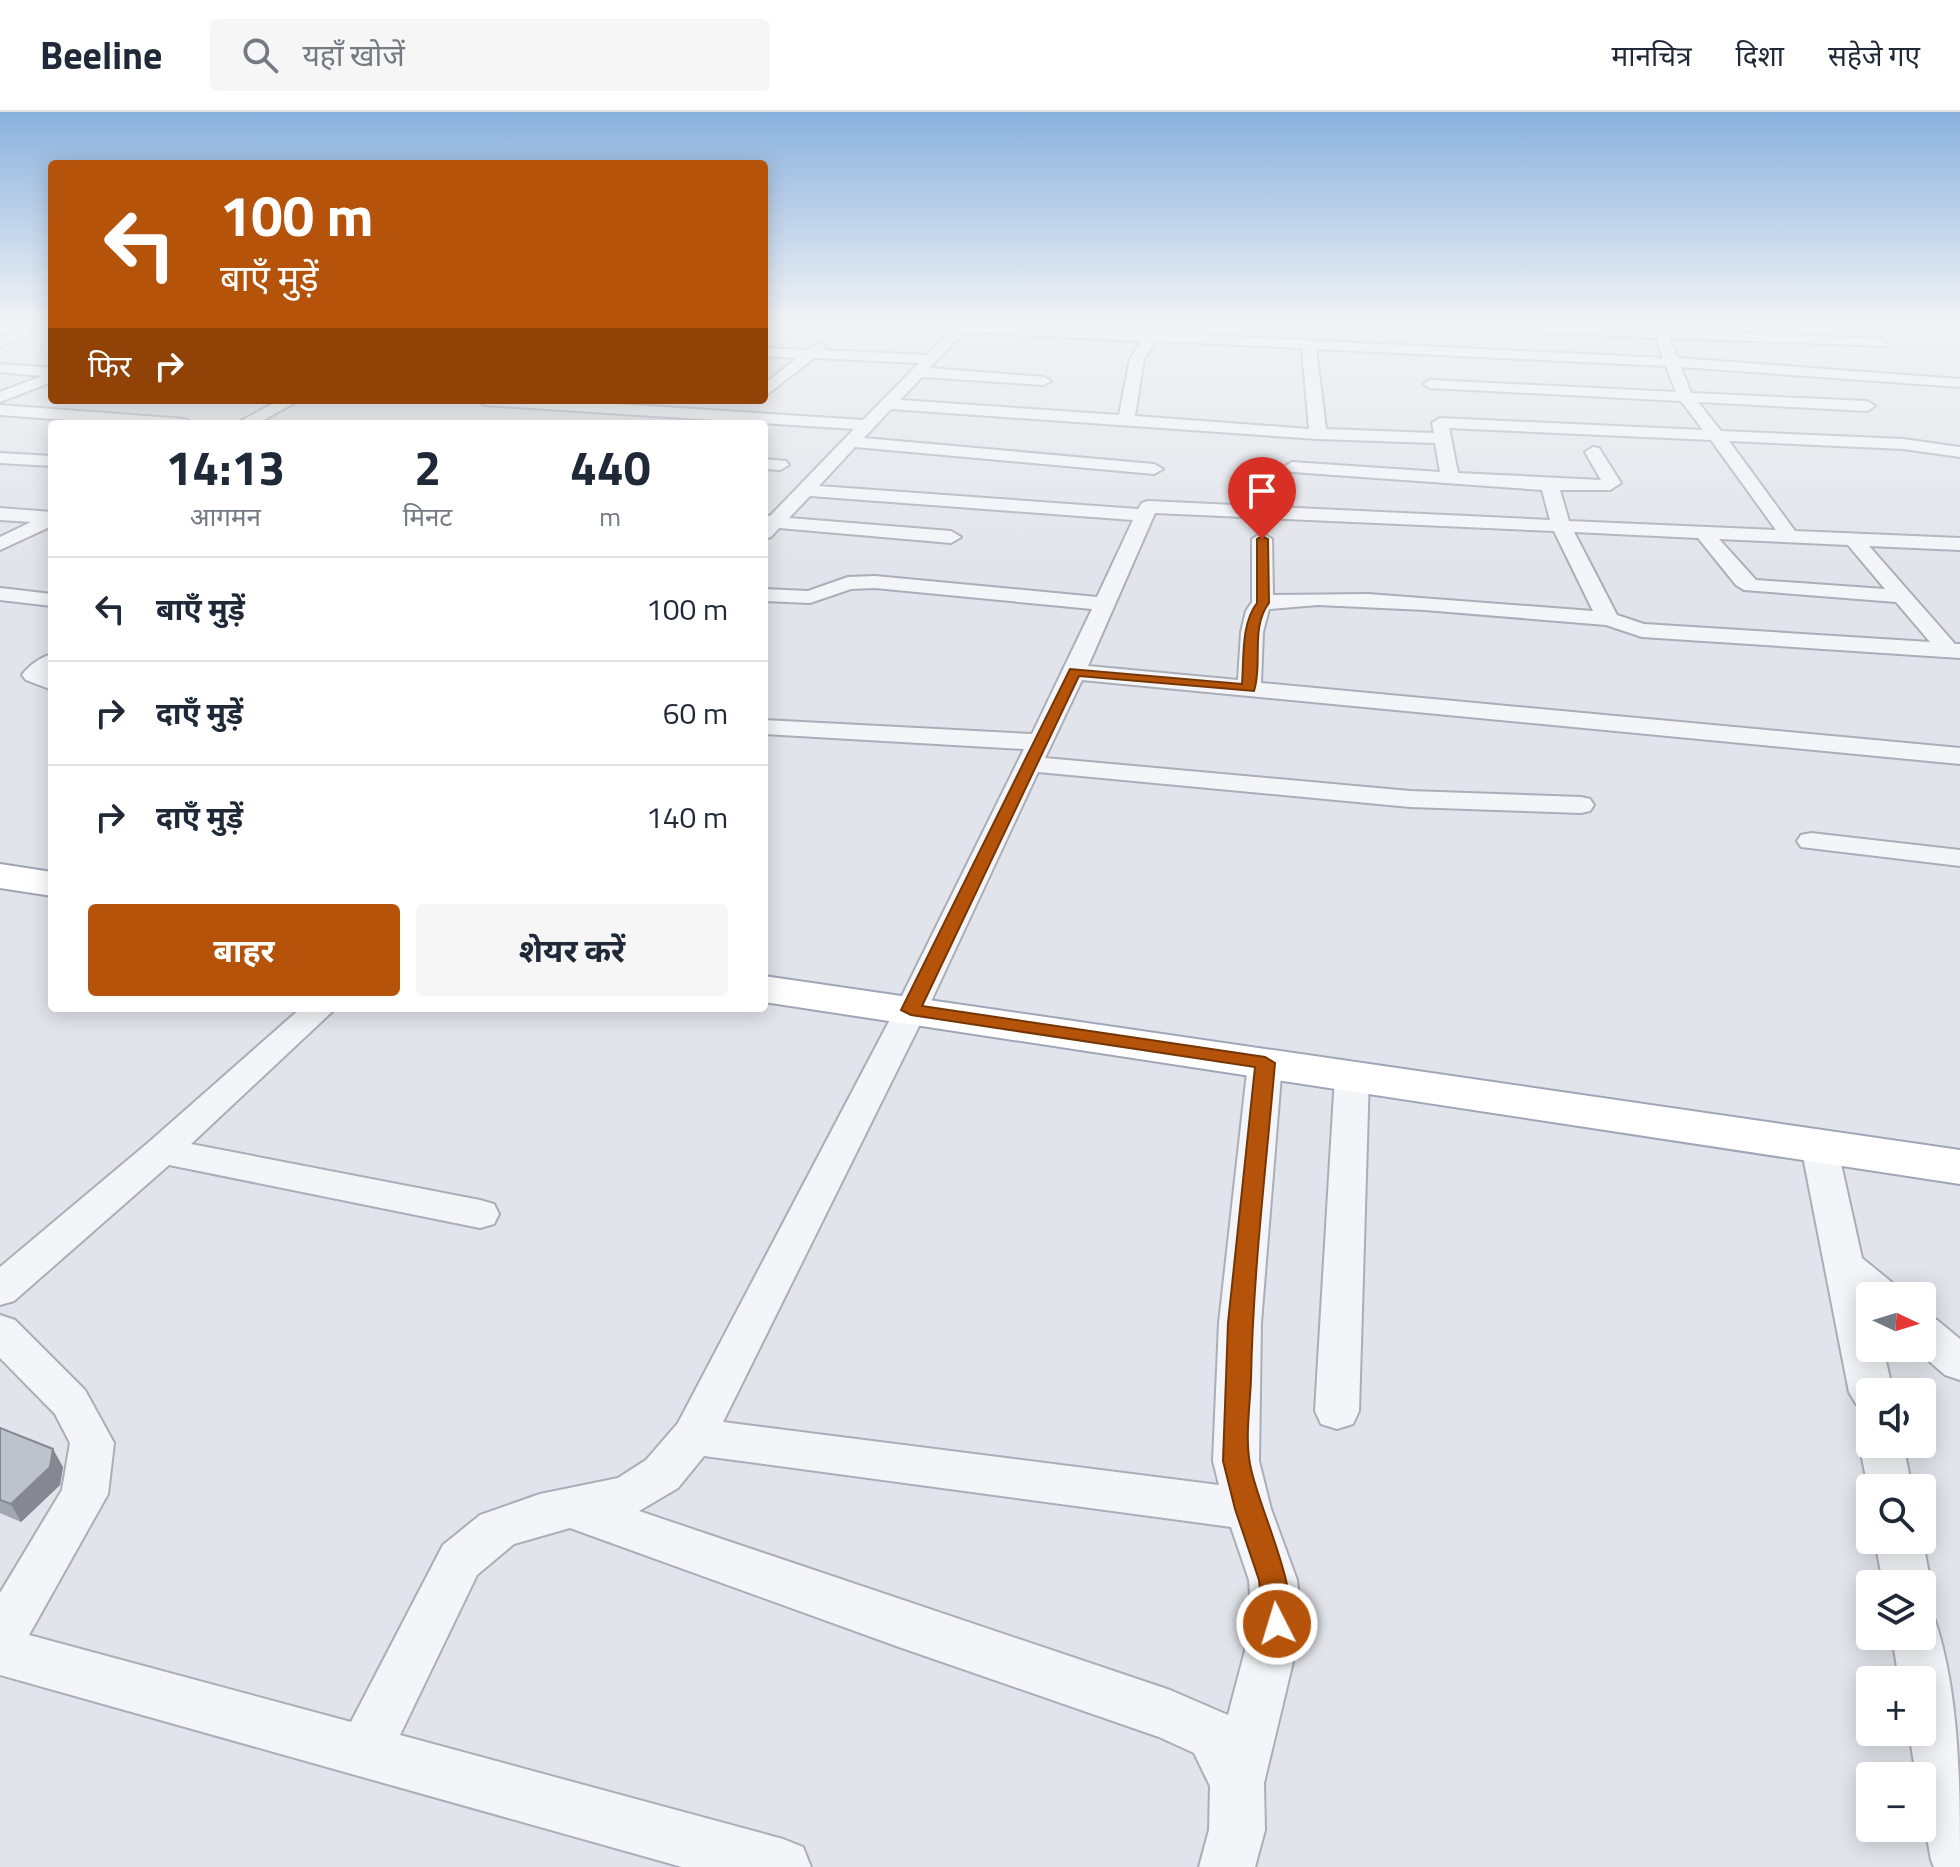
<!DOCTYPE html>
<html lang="hi">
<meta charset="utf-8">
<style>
:root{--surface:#fff;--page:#f6f6f7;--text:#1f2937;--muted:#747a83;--line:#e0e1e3;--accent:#b45309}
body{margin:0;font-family:"Titillium Web","Noto Sans Devanagari",sans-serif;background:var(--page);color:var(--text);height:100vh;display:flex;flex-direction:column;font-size:30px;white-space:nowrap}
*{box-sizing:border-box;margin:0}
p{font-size:26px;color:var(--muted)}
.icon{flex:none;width:44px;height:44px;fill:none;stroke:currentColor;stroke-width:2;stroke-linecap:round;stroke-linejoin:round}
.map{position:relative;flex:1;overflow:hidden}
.drawer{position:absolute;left:48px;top:308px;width:720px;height:592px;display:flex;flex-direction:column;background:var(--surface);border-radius:8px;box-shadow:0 4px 20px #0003}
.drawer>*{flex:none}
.hud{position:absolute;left:48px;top:48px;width:720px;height:244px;border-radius:8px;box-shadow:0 4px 20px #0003;background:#b45309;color:#fff;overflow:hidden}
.needle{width:52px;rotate:94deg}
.fabs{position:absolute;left:1856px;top:1170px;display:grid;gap:16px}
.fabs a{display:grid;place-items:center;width:80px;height:80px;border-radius:8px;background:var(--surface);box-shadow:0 4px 20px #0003;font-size:40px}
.pin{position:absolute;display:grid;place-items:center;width:68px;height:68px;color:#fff;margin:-82px -34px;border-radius:50% 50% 50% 0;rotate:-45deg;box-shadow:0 0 8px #0007}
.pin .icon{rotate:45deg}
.me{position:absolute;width:88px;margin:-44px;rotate:355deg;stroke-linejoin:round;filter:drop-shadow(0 0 6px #0008)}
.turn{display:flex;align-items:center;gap:28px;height:168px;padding:0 40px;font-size:36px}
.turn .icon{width:104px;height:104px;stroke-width:2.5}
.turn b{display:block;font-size:56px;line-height:68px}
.then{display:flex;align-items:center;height:76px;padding:0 40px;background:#0003;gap:16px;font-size:30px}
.eta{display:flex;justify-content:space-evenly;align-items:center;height:136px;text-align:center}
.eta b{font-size:48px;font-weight:700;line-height:56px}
.button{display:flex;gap:16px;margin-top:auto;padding:16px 40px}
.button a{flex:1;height:92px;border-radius:8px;background:var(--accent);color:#fff;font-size:32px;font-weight:700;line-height:92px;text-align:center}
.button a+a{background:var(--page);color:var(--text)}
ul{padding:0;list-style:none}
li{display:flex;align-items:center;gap:24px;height:104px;padding:0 40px;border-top:2px solid var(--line)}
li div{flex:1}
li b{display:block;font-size:30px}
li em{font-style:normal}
header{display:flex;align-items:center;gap:48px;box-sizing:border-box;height:112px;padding:0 40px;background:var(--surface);border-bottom:2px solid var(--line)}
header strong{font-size:38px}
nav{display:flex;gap:44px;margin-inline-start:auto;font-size:28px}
.search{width:560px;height:72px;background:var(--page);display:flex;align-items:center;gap:20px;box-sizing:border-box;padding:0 28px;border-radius:8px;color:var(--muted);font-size:30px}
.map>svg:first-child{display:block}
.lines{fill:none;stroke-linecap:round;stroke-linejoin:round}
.street-casing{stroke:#aaaeb8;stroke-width:4}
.primary-casing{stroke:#a0a6b7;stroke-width:4}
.street{fill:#f4f5f8;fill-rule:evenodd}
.primary{fill:#fff;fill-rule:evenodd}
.wall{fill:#a3a7b0}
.shaded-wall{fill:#858890}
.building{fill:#bec2cd;stroke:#858890;stroke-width:2}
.route{fill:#b45309;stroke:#753606;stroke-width:2}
</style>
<header>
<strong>Beeline</strong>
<div class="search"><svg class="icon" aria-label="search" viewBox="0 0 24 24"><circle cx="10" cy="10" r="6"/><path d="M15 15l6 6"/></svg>यहाँ खोजें</div>
<nav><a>मानचित्र</a><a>दिशा</a><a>सहेजे गए</a></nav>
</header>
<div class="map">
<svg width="1960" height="1755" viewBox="0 0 1960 1755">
<rect width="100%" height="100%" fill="#e1e4ea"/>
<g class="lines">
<defs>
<path id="street" d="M816,209H900L1148,221L1156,209H1168L1161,221L1663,246L1656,226L1411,213L1404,209H1475L1881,227L1888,231L1886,234L1669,226L1678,246L1960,267V275L1681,255L1691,281L1867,289L1875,294L1867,299L1698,290L1721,319L1903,327L1960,335V345L1903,337L1729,329L1795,419L1960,426V438L1869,434L1955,532H1960V546L1642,525L1606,513L1425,498L1318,493L1269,497L1263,520L1261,571L1960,636V652L1082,568L1045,646L1410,679L1581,685L1590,687L1594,693L1590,699L1581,701L1410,695L1038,660L927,898L723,1310L1219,1373L1213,1349L1219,1211L1248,951L1253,943L1265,940L1277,943L1282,951L1261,1211L1259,1349L1271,1397L1297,1468L1302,1512L1264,1671L1265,1718L1255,1755H1199L1209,1718L1210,1674L1194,1641L1159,1625L899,1535L570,1416L514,1432L477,1463L400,1623L783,1727L803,1735L811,1755H682L0,1563V1481L62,1378L70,1331L55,1302L0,1246V1203L15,1208L85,1278L114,1331L108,1382L29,1523L351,1610L443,1433L480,1403L540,1382L618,1366L646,1348L678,1311L895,898L1024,637L764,622V608L1032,622L1092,497L875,476L851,477L810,491L764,489V477L808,479L848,465L875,464L1097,485L1133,408L810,384L789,406L951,419L961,425L951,431L779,416L771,425L764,427V403L770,404L854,317L485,293L477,288H556L863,308L919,251L814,246L764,285V272L797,246L764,244V236L807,238L819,231L826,235L823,238L927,243L949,219L822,213ZM964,220L1142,229L1130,247L1119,303L900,288L922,265L1044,273L1051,269L1044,265L929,256ZM1155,229L1302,236L1309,317L1135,304L1144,247ZM1316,237L1666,254L1676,280L1430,268L1423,272L1430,276L1681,289L1703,318L1440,306L1432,311L1434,321L1326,317ZM891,297L1318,327L1435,331L1440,360L1292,350L1283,355L1292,360L1542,378L1550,408L1148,389L1142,391L1138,397L819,374L855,335L1154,362L1163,357L1154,352L864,326ZM1449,316L1711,328L1776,418L1569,409L1560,378H1610L1621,371L1599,336L1593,335L1585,340L1601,368L1458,361ZM1155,401L1554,419L1593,499L1368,482L1273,483L1272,427L1262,421L1252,427V490L1246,499L1241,520L1238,568L1088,554ZM1574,420L1698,426L1736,473L1744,478L1896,490L1930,530L1644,512L1617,503ZM1719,427L1848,433L1885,477L1756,468ZM704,1344L1231,1415L1249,1468L1252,1512L1228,1603L1170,1578L639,1399L678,1376Z
M1950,209H1960V215Z
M0,214L26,216L33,220L0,235V226L8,223L0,222Z
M0,252L52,256V270L0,290V280L42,264L0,260Z
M280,288H300L256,312H235Z
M0,293L185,307L193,312H122L0,303Z
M0,341L52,344V354L0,351Z
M764,347L786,349L789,353L780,358L764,357Z
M0,396L52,400V414L0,438V425L31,410L0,408Z
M0,476L52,482V494L0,488Z
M52,542V578L26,568L22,563C29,553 41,545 52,542Z
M1811,721L1960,738V754L1801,735L1797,729L1801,723Z
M301,896H336L191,1032L480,1088L494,1092L499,1102L494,1112L480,1116L169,1053L14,1189L0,1193V1155L149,1030Z
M1352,953L1364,956L1369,964L1359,1299L1353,1312L1337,1317L1321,1312L1315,1299L1335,964L1340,956Z
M1819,1022L1832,1025L1837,1034L1862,1146L1895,1173L1901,1184H1870V1236H1883L1893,1280H1870V1297L1856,1292L1849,1280L1801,1034L1806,1025Z
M1922,1203L1937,1208L1960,1227V1268L1945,1263L1914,1236H1922Z
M1870,1317V1332H1903L1912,1376H1870V1384L1859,1332L1865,1319Z
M1922,1426L1931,1472L1922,1488V1472H1883L1875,1428Z
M1922,1503L1935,1508C1960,1584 1960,1674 1960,1755H1934L1931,1748L1922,1698V1664H1916L1909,1620H1922V1568H1899L1892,1524H1922Z"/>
<path id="primary" d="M0,752L52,760V784L0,776Z
M764,864L1960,1038V1072L764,890Z"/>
</defs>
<use href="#street" class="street-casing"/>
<use href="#primary" class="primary-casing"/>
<use href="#street" class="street"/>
<use href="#primary" class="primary"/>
</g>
<path class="wall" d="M0,1316L63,1355L60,1373L21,1410L0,1401Z"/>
<path class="shaded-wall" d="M53,1337L63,1355L60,1373L21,1410L11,1392Z"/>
<path class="building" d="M0,1316L53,1337L50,1355L11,1392L0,1388Z"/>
<linearGradient id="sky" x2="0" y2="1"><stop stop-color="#89b1dd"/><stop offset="0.46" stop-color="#f2f3f6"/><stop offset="1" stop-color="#f2f3f6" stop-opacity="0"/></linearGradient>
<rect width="1960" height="455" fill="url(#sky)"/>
<path class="route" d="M1262,424L1268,427L1269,491C1250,516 1263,552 1254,579L1079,564L922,894L1265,945L1275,951C1266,1056 1253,1161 1251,1267C1250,1294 1245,1325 1250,1352C1257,1394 1304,1484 1287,1522L1277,1525L1267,1522L1263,1512L1259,1468L1235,1397L1223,1349L1228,1211L1255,955L911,903L901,898L1070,557L1242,572C1244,547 1241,511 1257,491V427Z"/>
</svg>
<div class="fabs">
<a><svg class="needle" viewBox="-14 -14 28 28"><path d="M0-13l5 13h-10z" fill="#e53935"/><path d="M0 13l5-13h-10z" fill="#747a83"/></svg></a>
<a><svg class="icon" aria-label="sound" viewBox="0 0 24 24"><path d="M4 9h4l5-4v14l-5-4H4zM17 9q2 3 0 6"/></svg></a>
<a><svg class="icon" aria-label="search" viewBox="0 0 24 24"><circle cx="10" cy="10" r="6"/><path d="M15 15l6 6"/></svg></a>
<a><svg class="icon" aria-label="layers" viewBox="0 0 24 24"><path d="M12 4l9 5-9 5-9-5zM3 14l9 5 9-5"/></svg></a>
<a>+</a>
<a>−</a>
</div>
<div class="pin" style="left:1262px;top:427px;background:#d93025"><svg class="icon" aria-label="arrive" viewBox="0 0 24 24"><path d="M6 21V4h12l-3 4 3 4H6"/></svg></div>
<svg class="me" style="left:1277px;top:1512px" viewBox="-20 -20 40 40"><circle r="17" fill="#b45309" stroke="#fff" stroke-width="3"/><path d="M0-11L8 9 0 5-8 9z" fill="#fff"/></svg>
<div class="hud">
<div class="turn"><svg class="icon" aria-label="left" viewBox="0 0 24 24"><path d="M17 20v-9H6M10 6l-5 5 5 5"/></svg><div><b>100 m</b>बाएँ मुड़ें</div></div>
<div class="then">फिर<svg class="icon" aria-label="right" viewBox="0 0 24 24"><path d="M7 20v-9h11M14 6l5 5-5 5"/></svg></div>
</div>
<section class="drawer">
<div class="eta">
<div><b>14:13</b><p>आगमन</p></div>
<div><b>2</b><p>मिनट</p></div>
<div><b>440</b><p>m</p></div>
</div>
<ul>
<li><svg class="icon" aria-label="left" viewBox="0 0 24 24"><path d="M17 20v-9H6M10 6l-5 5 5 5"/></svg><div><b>बाएँ मुड़ें</b></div><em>100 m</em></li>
<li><svg class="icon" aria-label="right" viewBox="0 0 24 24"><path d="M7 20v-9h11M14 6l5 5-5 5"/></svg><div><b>दाएँ मुड़ें</b></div><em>60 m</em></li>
<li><svg class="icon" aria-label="right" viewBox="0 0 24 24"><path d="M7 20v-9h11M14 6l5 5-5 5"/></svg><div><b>दाएँ मुड़ें</b></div><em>140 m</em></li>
</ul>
<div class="button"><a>बाहर</a><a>शेयर करें</a></div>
</section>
</div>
